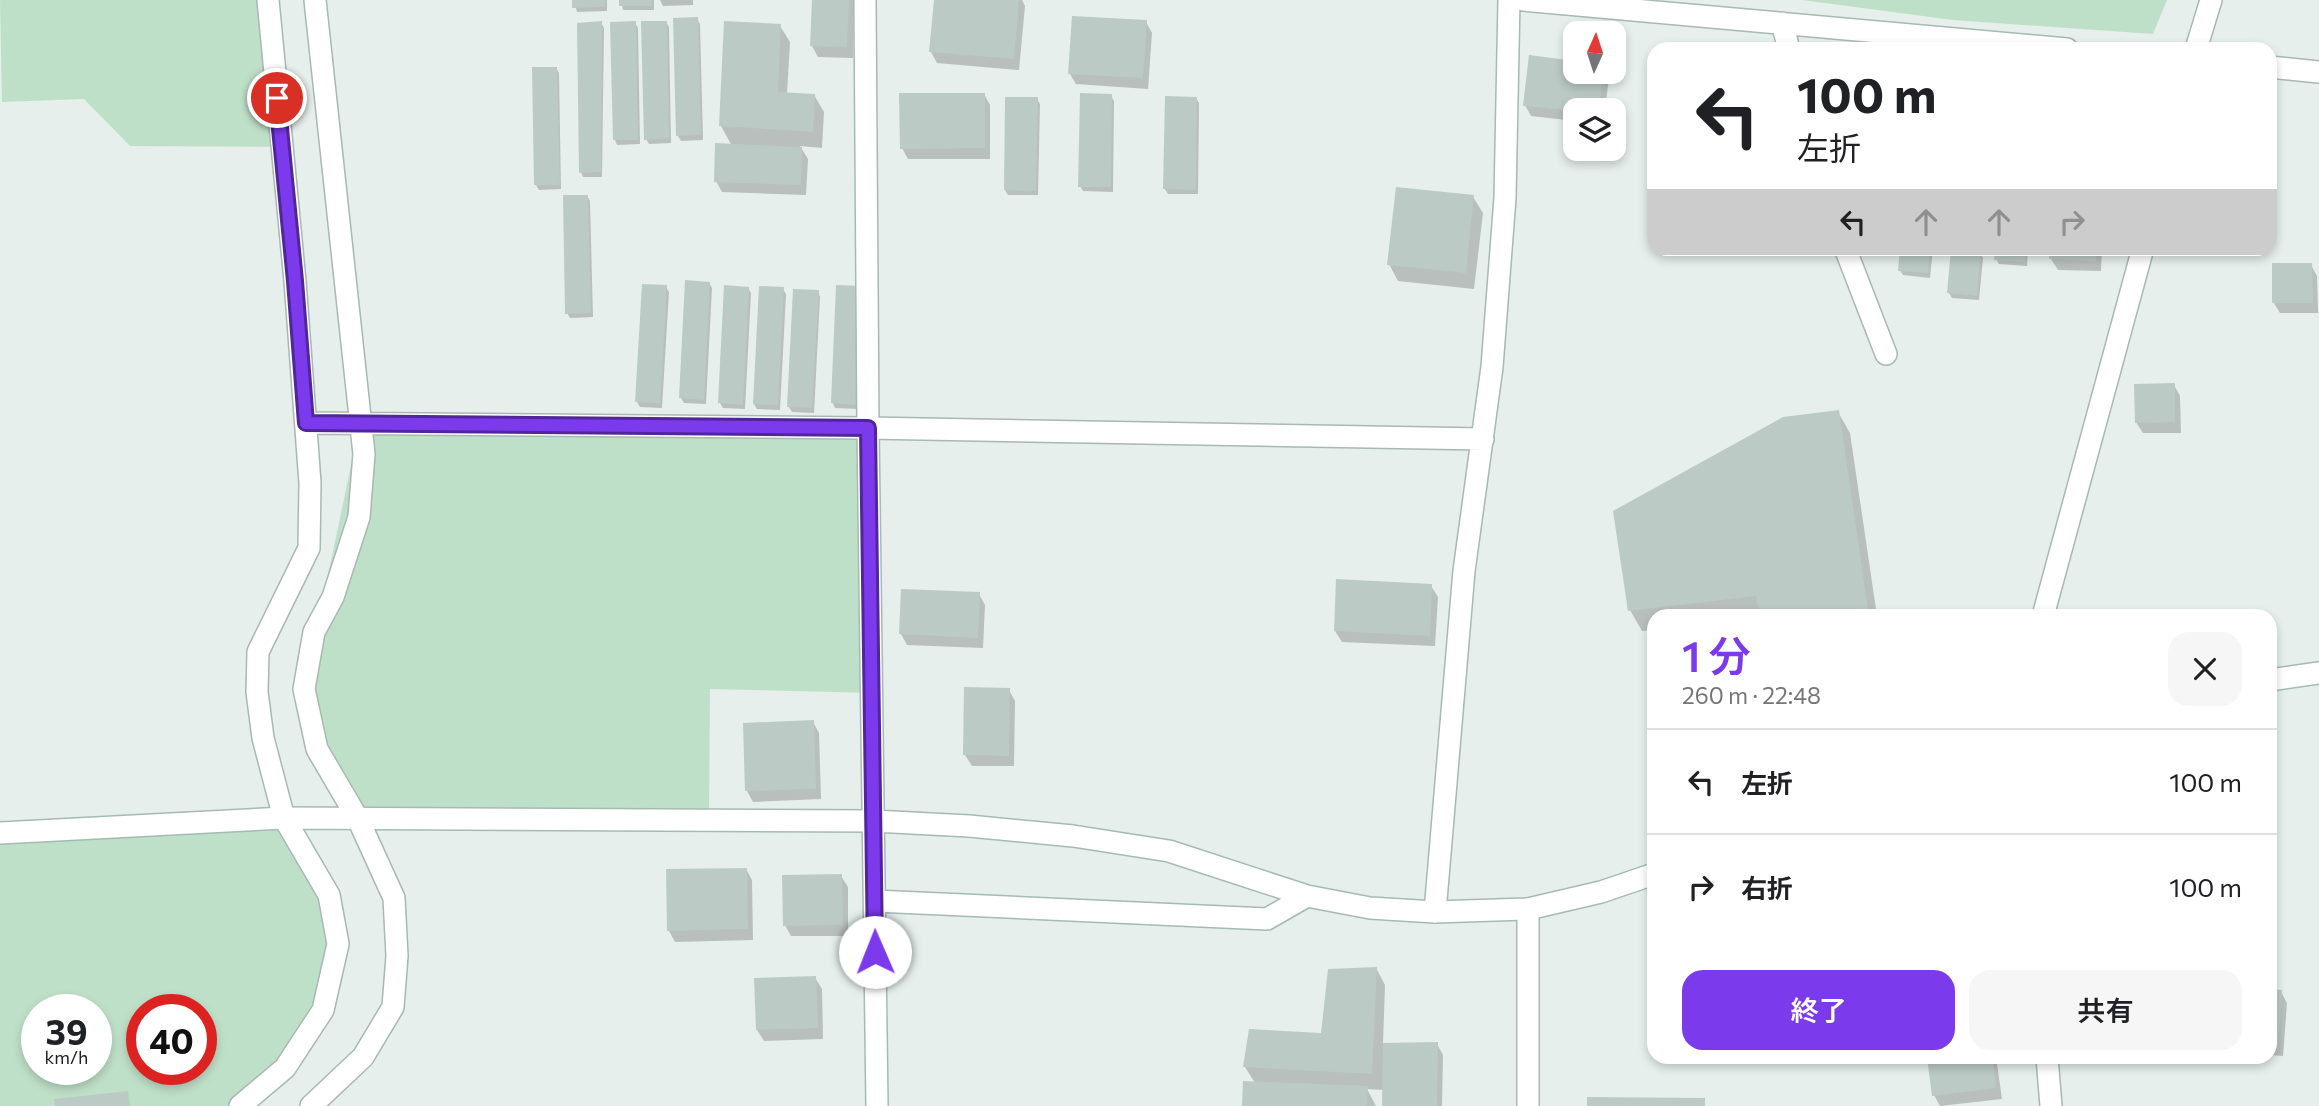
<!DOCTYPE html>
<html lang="ja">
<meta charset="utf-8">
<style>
:root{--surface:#fff;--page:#f6f6f6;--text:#202124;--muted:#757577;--line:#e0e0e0;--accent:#7c3aed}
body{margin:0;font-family:Commissioner,"Noto Sans JP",sans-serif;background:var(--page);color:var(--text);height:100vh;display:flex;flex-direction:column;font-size:26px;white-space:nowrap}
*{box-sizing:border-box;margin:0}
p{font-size:23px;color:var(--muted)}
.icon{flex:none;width:38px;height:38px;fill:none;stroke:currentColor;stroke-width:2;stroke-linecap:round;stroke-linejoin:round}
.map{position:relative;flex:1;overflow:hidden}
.panel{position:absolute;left:1647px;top:609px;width:630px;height:455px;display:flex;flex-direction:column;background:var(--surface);border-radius:21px;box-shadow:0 4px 10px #0003}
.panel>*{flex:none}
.banner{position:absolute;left:1647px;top:42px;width:630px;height:214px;border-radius:21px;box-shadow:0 4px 10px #0003;background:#fff;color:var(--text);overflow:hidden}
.needle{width:46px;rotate:3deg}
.tools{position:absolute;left:1563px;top:21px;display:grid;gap:14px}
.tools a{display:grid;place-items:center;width:63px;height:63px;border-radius:14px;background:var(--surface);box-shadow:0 4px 10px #0003;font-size:35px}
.speed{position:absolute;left:21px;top:994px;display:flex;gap:14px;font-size:35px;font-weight:700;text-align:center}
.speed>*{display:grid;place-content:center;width:91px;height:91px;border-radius:50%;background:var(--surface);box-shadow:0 4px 10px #0003;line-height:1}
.speed small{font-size:18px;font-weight:400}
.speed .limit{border:10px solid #d22;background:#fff;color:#111}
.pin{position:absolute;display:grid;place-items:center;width:60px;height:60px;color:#fff;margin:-30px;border:4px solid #fff;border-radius:50%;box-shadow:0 2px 7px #0007}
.me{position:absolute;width:77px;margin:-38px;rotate:359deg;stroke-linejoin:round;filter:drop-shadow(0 0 5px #0008)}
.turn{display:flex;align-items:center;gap:24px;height:147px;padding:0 35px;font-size:32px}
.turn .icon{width:91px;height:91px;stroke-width:2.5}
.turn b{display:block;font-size:49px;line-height:60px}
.lanes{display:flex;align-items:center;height:66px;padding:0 35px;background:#0003;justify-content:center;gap:35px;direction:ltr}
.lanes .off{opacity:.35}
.round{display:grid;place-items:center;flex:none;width:74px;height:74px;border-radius:21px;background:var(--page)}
.headline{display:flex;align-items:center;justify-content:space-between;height:119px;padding:0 35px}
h1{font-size:42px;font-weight:600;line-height:52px;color:var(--accent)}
.cta{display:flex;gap:14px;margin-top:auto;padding:14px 35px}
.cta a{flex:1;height:80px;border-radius:21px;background:var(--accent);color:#fff;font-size:28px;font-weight:600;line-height:80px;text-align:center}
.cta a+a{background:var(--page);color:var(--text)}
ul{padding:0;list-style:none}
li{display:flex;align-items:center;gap:21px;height:105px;padding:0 35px;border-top:2px solid var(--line)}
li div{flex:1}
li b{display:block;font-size:26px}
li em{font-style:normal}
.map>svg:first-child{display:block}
.green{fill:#bfe0c8;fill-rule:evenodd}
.shadow{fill:#0003}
.building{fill:#bbcac4}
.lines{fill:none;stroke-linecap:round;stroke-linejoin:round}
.street-casing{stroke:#a8b8b2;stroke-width:24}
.secondary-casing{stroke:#a4bbb3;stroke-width:24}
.street{stroke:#fff;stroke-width:21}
.secondary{stroke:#fff;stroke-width:21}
.route-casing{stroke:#51269a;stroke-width:18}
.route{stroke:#7c3aed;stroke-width:12}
</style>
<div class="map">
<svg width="2319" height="1106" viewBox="0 0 2319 1106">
<rect width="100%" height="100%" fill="#e6efeb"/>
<path class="green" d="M0,0H268L281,147L130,146L84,99L2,102Z
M1802,0H2167L2153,34L1953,20Z
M360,423L868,428L872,693L710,689L709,820L358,819L304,689Z
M284,818L329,895L332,969L309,1031L239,1106H0V833ZM37,1010H96V1069H37ZM142,1010H201V1069H142Z"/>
<path class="shadow" d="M574,0H607V11L577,12Z
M621,0H654V10H623Z
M660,0H693V5L663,6Z
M813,0H854L853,58L818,57L812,46Z
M935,0H1022L1025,6L1019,70L937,63L931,52Z
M697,19L700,24L703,140L681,141L678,136Z
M666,22L669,27L671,143L649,144L646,139Z
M1146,22L1152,33L1148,89L1076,84L1070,74Z
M601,23L604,28L602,177H583L581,172Z
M635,23L638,28L640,144L617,145L615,140Z
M780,26L790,42L787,94L814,95L824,112L822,148L800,146L808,159L806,195L722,192L716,181L732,146L721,126Z
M1575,63V72H1606L1609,77L1605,110H1575V121L1531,116L1525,105Z
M556,68L559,73L561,189L539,190L536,185Z
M984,94L990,105V159H908L902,148Z
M1111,96L1114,101L1113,192L1083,191L1080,186Z
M1196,98L1199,103L1198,194H1168L1165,189Z
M1037,99L1040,104L1038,195H1008L1005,190Z
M587,196L590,201L593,317L570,318L567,313Z
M1473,197L1483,213L1474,289L1398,281L1389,264Z
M1902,248H1933L1930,278L1903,275L1900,270Z
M1997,248H2028L2027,266L1999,264L1996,259Z
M2052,248H2102L2101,271L2058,270L2051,259Z
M1980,253L1983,258L1979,300L1952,298L1949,293Z
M2311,265L2317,276L2318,313H2280L2274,303Z
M709,283L712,288L706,404L684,403L681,398Z
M666,287L669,292L662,408L640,407L637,402Z
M748,288L751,293L745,409L723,408L720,403Z
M861,288L858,409L835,408L833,403Z
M783,289L786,294L780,410L757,409L754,404Z
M818,292L820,297L814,413L792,412L789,407Z
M2174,385L2180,396L2181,433H2143L2136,422Z
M1838,412L1850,433L1877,616H1654V630L1642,631L1630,610Z
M1431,586L1438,597L1435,646L1342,642L1335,631Z
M979,594L985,605L983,648L907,645L901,634Z
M1009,690L1015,701L1014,766H972L965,755Z
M813,722L819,733L821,799L753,802L747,791Z
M746,869L752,880L753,940L675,942L669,931Z
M841,876L848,887V936H791L785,925Z
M1376,968L1385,985L1383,1044H1437L1443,1055L1442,1106H1384V1090L1367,1089L1376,1106H1244L1255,1083L1245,1067L1322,1034Z
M815,978L822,989L823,1039L764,1041L757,1030Z
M2270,991L2281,992L2287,1003L2283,1056L2270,1055Z
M1929,1057H1996L2002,1099L1940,1106L1934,1095Z"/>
<path class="building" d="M572,0H605V7L572,8Z
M619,0H652V6H619Z
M812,0H849L847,47L810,46Z
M934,0H1019L1014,59L929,52Z
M1072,16L1147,20L1143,78L1068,74Z
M698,17L701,135L676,136L673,18Z
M602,21L601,172L579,173L577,23Z
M636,21L638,140H613L610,22Z
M641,21H667L669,138L644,140Z
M724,21L781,24L778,92L815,94L813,132L719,126Z
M1529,55L1575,61V72H1603L1599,110L1575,111L1523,106Z
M532,67H557L560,185H534Z
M899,93H985V148L900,149Z
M1080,93L1112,94L1111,187H1078Z
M1165,96L1197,97L1196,190L1163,189Z
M1005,97H1038L1036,191L1004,190Z
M715,143L802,147L801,185L714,182Z
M1396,187L1474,195L1466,273L1387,265Z
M563,195H588L591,313L565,314Z
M1900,248H1930L1928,273L1898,271Z
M1995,248H2026L2025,262L1994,260Z
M2050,248H2096V261L2049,259Z
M1951,249L1981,252L1977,296L1947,293Z
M2272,263H2312L2313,303H2272Z
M685,280L710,282L704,400L679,398Z
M642,284L667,285L660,403L635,402Z
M724,285L749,287L743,405L718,403Z
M836,285L862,286L856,405L831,403Z
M759,286L784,287L778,405L753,404Z
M793,289L819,290L812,408L787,407Z
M2175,383V422L2135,423L2134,384Z
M1839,410L1869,616H1760L1756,596L1628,611L1613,511L1783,417Z
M1336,579L1432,584L1430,636L1334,631Z
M901,589L980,592L978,638L899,634Z
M964,687L1010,688L1009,756L963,755Z
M814,720L816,789L745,791L743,723Z
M747,868L748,929L667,931L666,869Z
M842,874L843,925L783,926L782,875Z
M1377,967L1372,1074L1243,1067L1249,1029L1321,1033L1328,969Z
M816,976L818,1028L756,1030L754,978Z
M2270,989L2282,990L2278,1045H2270Z
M1438,1042L1437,1106H1382L1383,1043Z
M1927,1057H1993L1996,1088L1932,1096Z
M1243,1081L1368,1086L1367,1106H1242Z
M128,1091L130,1106H55L54,1099Z
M1587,1097L1705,1098V1106H1587Z"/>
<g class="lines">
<defs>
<path id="street" d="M1523,0L2067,49
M1782,23L1789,49
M2196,49L2211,0
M2270,67L2319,72
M1845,248L1886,354
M306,423L868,428L1483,439
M2043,616L2143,248
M1435,912L1464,571L1492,367L1505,198L1509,0
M2047,1057L2051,1106
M240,1106L285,1068L323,1010L338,944L329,895L284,818L263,738L257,692L258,652L309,548L310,483L295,281L268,0
M311,1106L363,1057L393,1007L397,956L394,898L358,819L317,749L304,689L314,632L333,597L359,517L364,454L315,0
M1528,1106V909"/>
<path id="secondary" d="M865,0L868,428L877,1106
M2270,680L2319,673
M0,833L284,818L874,821L969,826L1073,836L1169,851L1307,896L1370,908L1435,912L1528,909L1601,892L1654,874
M875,901L1267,919L1307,896"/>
</defs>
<use href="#street" class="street-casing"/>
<use href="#secondary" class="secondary-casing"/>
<use href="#street" class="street"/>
<use href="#secondary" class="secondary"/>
</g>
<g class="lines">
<defs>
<path id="route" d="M277,98L295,281L306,423L868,428L875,952"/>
</defs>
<use href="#route" class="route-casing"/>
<use href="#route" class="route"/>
</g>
</svg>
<div class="tools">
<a><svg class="needle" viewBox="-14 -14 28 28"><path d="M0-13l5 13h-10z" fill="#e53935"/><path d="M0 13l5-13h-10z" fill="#757577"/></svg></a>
<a><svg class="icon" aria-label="layers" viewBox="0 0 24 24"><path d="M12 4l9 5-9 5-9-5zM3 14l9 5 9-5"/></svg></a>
</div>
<div class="speed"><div>39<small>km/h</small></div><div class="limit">40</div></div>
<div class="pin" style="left:277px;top:98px;background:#d93025"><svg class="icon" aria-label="arrive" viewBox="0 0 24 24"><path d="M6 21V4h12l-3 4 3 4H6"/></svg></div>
<svg class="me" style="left:875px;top:952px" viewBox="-20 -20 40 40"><circle r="19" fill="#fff"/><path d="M0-13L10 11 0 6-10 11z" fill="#7c3aed"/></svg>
<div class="banner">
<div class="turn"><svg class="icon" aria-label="left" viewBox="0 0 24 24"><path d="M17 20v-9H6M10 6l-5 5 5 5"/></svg><div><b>100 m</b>左折</div></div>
<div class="lanes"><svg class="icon" aria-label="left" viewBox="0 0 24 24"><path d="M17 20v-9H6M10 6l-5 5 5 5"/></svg><svg class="icon off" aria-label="ahead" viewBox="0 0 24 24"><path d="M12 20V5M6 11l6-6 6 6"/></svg><svg class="icon off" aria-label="ahead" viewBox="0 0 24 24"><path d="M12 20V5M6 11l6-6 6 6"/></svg><svg class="icon off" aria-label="right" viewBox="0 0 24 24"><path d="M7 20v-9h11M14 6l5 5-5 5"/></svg></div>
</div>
<section class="panel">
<div class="headline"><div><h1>1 分</h1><p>260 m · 22:48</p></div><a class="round"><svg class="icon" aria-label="close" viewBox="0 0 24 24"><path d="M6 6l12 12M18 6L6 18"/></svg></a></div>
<ul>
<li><svg class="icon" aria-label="left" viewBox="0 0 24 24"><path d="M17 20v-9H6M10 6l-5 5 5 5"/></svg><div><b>左折</b></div><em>100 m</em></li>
<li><svg class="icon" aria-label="right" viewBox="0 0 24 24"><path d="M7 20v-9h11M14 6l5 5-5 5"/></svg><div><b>右折</b></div><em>100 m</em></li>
</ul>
<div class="cta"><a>終了</a><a>共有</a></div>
</section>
</div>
